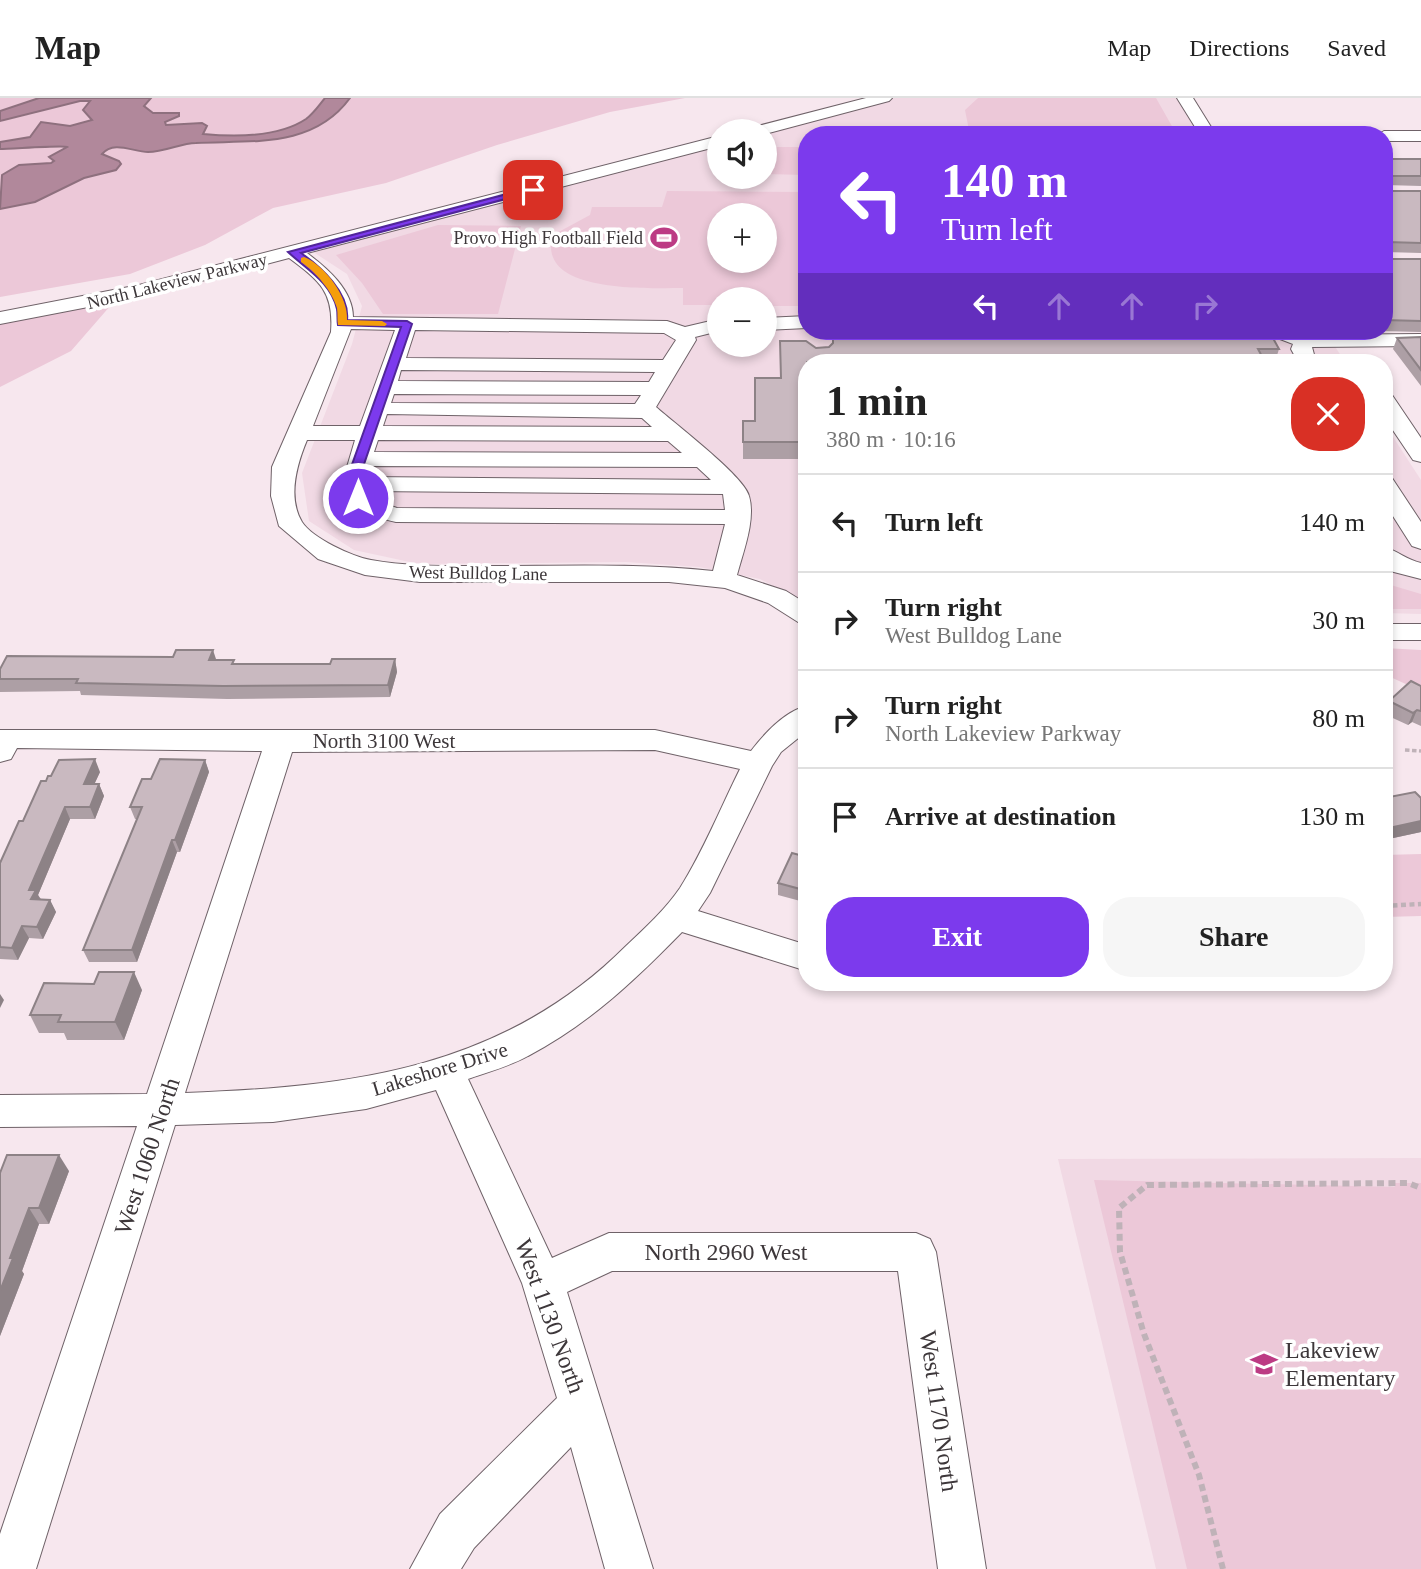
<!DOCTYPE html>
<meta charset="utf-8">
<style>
:root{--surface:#fff;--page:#f6f6f6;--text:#222;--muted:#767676;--line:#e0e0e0;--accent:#7c3aed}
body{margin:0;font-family:Georgia,serif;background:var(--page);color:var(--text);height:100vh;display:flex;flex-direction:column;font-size:26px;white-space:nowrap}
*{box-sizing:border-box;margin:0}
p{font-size:23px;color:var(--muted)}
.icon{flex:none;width:38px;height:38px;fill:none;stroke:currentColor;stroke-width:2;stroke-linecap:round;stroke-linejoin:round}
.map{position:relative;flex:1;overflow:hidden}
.drawer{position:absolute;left:798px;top:256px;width:595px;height:637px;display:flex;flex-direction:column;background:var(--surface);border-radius:28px;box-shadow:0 4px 10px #0003}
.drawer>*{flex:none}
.guide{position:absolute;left:798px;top:28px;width:595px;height:214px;border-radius:28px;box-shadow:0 4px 10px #0003;background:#7c3aed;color:#fff;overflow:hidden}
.controls{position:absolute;left:707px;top:21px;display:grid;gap:14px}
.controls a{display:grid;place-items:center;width:70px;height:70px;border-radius:50%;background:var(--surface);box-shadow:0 4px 10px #0003;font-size:35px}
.pin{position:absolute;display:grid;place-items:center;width:60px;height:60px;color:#fff;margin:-30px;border-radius:14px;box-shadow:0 4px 10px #0006}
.me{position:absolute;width:77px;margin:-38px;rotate:0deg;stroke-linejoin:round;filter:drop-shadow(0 0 5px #0008)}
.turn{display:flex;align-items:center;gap:24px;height:147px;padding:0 28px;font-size:32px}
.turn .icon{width:91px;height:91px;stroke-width:2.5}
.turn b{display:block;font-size:49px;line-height:60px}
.lanes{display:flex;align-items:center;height:66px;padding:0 28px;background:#0003;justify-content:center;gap:35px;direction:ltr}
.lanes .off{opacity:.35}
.round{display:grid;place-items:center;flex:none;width:74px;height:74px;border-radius:28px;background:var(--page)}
.summary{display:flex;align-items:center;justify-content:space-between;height:119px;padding:0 28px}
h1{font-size:42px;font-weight:700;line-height:52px}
.action{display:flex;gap:14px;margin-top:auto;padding:14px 28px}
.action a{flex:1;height:80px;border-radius:28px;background:var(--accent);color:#fff;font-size:28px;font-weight:700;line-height:80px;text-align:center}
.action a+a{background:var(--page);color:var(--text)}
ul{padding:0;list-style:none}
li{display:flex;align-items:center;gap:21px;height:98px;padding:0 28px;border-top:2px solid var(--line)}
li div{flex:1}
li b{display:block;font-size:26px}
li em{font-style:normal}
header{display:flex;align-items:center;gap:42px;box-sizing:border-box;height:98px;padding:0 35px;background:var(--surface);border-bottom:2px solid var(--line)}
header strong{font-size:33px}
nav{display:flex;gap:38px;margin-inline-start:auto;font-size:24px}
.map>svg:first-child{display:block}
.built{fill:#f1d9e4;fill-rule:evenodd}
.green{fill:#ecc8d8;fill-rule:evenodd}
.water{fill:#b1889b;stroke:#8e707e;stroke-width:2}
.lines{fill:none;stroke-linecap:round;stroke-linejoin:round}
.minor-casing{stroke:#6f6268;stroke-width:2}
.path-far2{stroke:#bfb2b8;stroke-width:3.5;stroke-dasharray:4.5 2.5;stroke-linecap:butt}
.path-far1{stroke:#bfb2b8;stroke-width:4.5;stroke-dasharray:5 3.5;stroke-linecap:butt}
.path{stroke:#bfb2b8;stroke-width:6;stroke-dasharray:7 4.5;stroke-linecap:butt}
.minor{fill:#fff;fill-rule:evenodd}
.wall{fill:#ad9fa5}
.shaded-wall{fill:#8d8286}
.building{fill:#c9b9c0;stroke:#8d8286;stroke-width:2}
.route{fill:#7c3aed;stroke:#51269a;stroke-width:2}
.slow{fill:#f59e0b}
.labels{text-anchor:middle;stroke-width:7;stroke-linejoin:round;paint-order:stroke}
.far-poi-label{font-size:18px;fill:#3d373a;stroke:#fff;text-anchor:end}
.far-street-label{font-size:18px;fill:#3d373a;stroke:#fff}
.street-label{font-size:21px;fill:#3d373a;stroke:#fff}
.near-street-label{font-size:24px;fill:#3d373a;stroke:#fff}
.near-poi-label{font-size:24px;fill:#3d373a;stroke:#fff;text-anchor:start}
</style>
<header>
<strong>Map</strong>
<nav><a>Map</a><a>Directions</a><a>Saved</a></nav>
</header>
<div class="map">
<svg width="1421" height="1471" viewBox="0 0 1421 1471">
<rect width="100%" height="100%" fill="#f7e7ee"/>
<path class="built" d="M888,0H1176L1200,37H807V233H1325L1345,264H807V506L760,481L699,469L626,464L419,466L354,452L309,423L302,375L352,246L362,208L347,176L304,148L719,43V79H765V33H756ZM719,117H765V163H719ZM719,201H765V247H719Z
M1384,325L1421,382V516L1384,515Z
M1421,1060V1471H1156L1058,1061Z"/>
<path class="green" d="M0,0H685L610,14L497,47L386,85L273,110L205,147L130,176L0,199Z
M978,0H1156L1177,37H970L965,12Z
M765,49H807V77L765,76Z
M667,93L807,94V191L804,208H765V201H719V207H683V190C648,190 535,196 553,137L590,117L592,109H662ZM719,117H765V163H719Z
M438,127L521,128L498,216H383L362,185L336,157Z
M118,199L71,253L0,289V217Z
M1384,485L1421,496V511H1384Z
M1384,550L1421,552V593L1386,577Z
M1421,756V818L1384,819V757Z
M1094,1082L1395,1089L1393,1085H1421V1471H1187Z"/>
<path class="water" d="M39,0H151L144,8L153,15H179V18L165,24L166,27L202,25L207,28L203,36C235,39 279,39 306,21C314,15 319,7 325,0H350C313,51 251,42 196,45C181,45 165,54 148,54C133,54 114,42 102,56L119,63L121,66L116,72L84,80L35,104L0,111L2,77L19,67L51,65L54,63L49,59L67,49C63,47 11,51 0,51V44L30,39L41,24L70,28L92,22L83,12L90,3H80L0,23V13Z"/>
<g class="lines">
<defs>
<path id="minor" d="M866,0H892L889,3L765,36V33H748L750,30Z
M1177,0H1193L1216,37H1200Z
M1384,33H1421V43H1384V37H1377Z
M719,38V48L307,155C327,170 353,192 353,219L667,223L685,229L719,221V233L695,239L696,242L656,309C674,325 744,378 749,398C756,422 743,454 737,477L786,493L807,506V526L798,524L768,505L725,490L669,484H420L365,477L318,461L279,428L271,398L272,369L331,234C334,194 320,183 289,160L140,199L0,226V214L139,187ZM351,231L395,232L360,328H313ZM415,232L664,235L676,242L663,262L406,260ZM401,272L655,274L649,284L398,283ZM394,296L641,297L635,306L391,305ZM387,316L642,320L652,329L383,328ZM307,342H355L342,386C351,413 370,418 396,424L725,426L713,473C638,465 563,468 488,468C449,468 410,469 371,462C353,459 312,440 302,424C287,399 297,366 307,342ZM378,342L668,343L682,355L374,354ZM369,368L697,369L711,382L367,379ZM368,393L723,396L725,412L397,410L379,404Z
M807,218V230L765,232V220Z
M1218,233H1296L1306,237L1421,236V248L1312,249L1316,264H1298L1291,251L1293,246L1280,241L1227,240L1220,238Z
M1384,295L1392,297L1421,340V364L1413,362L1384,319Z
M1384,378L1392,380L1421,424V451L1412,448L1384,404Z
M1384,449C1398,453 1407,462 1421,465V481L1390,473L1384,469Z
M1384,526H1421V542H1384Z
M807,608V633L781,654L772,668L710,795L698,813L807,847V873L682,834C635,882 589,926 528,958C510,968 488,974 468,981L552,1160L609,1135H916L930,1141L936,1154L986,1471H938L898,1173H612L567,1194L653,1471H605L571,1349L474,1450L461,1471H410L440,1416L557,1300L522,1185L436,992L366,1011L273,1024L175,1027L36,1471H0V1436L137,1028L0,1029V997L147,996L262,653L17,650L11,661L0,664V632H655L751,653C764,636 785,613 807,608ZM655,652L740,671C721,709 703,754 680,790C665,812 645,830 626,848C503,971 351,989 185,995L292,654Z"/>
</defs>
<use href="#minor" class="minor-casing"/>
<path class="path-far2" d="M1405,652L1421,653"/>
<path class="path-far1" d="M1384,808L1421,806"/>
<path class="path" d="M1223,1471L1199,1377L1144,1236L1120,1154L1119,1110L1147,1087L1408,1085L1421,1090"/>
<use href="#minor" class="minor"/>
</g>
<path class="wall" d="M1384,61H1421V88L1385,87V90L1387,93H1421V155L1385,154V159L1388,161H1421V234L1380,233H1384Z
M962,233H1269L1279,251L1275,264H807V373L806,361H743V323H755V280H780V243L816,250L961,240Z
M1421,239V288L1393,251L1397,240Z
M395,561L397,574L390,599L227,601L81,597L80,593L0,594V571L216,562L235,566H330Z
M1421,588V628L1412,624L1408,627L1384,616L1389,603Z
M205,662L209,674L180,754H177L137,864H89L83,852L137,721H135L130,709L151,681Z
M100,674L94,686H99L104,698L95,721H70L38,797L41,801L50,802L56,814L43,841L29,840L18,862L0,861V765L46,683Z
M1384,700H1421V734L1384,742Z
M807,759V803L804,802V804L778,797V785Z
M94,886L142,892L124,942H67L64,935H39L30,917Z
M69,1073L49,1126H39L22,1173L24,1176L0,1238V1075Z"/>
<path class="shaded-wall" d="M213,552L217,564L209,562Z
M395,561L397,574L390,599L388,587Z
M1417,612L1412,624L1408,627L1413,615Z
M95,661L100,674L89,698L84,686Z
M205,662L209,674L180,754L175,742Z
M99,686L104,698L95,721L90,709Z
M65,709L70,721L38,797L42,804L31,801L29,792Z
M1421,723V734L1384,742L1389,730Z
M172,742L177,754L137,864L132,852Z
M50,802L56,814L43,841L37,829Z
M22,828L29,840L18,862L12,850Z
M134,874L142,892L124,942L115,924Z
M0,896L4,902L0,910Z
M59,1057L69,1073L49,1126L39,1110Z
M29,1110L39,1126L22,1173L24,1176L0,1238V1193L10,1160Z"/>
<path class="building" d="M1384,61H1421V78H1387L1385,90L1387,93H1421V145L1387,144L1385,147V159L1388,161H1421V223L1384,222Z
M963,233H1269L1279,251H1258L1265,264H807V344H743V323H755V280H781L780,243H806L816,250L829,249L833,245V239L965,240Z
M1421,239V272L1397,240Z
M176,552H213L209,562H234L232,566H330L332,561H395L388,587L223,588L76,585L78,581H0V571L7,558L173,559Z
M1411,583L1421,588V613L1417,612L1413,615L1389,603Z
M95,661L84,686H99L90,709H65L29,792H36L31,801L50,802L37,829L22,828L12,850L0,849V765L19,723H23L41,683H46L48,678H51L59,662Z
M160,661L205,662L175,742H172L132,852H83L142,709H130L142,681H151Z
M1415,694L1421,700V723L1389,730L1384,724V700Z
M792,755L807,759V790H805L804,792L778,785Z
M99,874H134L115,924H58L61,917H30L44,885L94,886Z
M7,1057H59L39,1110H29L10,1160H13L0,1193V1075Z"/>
<path class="route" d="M533,89L536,90V93L301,155C321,169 350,195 347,222L407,223L412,226L361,375L360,386L365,400L354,402L348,386L349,375L401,229L338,227C337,222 338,216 337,211C331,184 306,171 288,154Z"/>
<path class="slow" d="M304,159C325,167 349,200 347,222L382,223L387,226L385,228L338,227C337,222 338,216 337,210C332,193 316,174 301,164V160Z"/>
<defs>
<symbol id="stadium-bare" viewBox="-9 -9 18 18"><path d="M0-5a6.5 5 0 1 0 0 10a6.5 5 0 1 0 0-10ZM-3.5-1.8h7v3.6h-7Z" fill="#bc3b84" stroke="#fff" stroke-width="2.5" paint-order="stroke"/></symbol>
<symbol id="school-bare" viewBox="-9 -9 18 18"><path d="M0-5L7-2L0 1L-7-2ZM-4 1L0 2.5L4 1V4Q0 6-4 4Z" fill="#bc3b84" stroke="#fff" stroke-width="2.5" paint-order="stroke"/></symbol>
</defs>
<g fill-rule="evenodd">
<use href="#stadium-bare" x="645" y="121" width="38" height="38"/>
<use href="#school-bare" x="1245" y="1247" width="38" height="38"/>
</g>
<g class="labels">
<g class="far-poi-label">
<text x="643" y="146">Provo High Football Field</text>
</g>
<g class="far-street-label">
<text transform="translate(177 183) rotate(-14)" y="6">North Lakeview Parkway</text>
<text transform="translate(478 475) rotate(1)" y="6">West Bulldog Lane</text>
</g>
<g class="street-label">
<text x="384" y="650">North 3100 West</text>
<text transform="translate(440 971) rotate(-17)" y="7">Lakeshore Drive</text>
</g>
<g class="near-street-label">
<text transform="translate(147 1058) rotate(-72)" y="8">West 1060 North</text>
<text x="726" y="1162">North 2960 West</text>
<text transform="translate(550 1218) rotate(70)" y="8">West 1130 North</text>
<text transform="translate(939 1313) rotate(82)" y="8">West 1170 North</text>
</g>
<g class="near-poi-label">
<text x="1285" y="1260">Lakeview<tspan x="1285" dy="28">Elementary</tspan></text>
</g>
</g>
</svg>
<div class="controls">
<a><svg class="icon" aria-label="sound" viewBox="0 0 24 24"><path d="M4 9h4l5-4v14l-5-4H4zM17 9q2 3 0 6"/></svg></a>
<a>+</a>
<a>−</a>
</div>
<div class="pin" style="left:533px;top:92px;background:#d93025"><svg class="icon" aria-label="arrive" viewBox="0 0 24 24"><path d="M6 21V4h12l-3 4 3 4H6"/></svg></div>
<svg class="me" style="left:358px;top:400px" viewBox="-20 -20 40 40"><circle r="17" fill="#7c3aed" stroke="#fff" stroke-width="3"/><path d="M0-11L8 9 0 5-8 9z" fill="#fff"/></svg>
<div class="guide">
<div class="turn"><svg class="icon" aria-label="left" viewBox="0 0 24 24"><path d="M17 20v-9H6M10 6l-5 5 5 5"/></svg><div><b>140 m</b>Turn left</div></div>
<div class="lanes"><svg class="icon" aria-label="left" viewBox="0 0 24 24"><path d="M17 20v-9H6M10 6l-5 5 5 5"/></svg><svg class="icon off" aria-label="ahead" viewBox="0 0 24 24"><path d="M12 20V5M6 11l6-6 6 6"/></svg><svg class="icon off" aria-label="ahead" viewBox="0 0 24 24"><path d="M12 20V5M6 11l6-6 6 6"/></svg><svg class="icon off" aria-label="right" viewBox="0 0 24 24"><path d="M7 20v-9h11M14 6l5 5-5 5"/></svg></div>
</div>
<section class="drawer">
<div class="summary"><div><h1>1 min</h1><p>380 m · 10:16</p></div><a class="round" style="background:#d93025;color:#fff"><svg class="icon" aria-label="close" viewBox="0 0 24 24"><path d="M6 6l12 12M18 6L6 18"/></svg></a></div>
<ul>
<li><svg class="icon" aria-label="left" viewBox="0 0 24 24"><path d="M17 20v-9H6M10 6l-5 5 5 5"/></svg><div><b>Turn left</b></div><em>140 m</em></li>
<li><svg class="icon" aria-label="right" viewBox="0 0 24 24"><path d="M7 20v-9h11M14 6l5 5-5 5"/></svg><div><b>Turn right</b><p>West Bulldog Lane</p></div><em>30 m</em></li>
<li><svg class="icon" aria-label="right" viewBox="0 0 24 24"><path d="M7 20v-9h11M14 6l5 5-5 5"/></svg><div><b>Turn right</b><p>North Lakeview Parkway</p></div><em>80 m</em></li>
<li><svg class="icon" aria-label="arrive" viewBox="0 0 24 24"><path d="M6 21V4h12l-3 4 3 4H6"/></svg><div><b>Arrive at destination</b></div><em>130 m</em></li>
</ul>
<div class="action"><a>Exit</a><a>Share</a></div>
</section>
</div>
